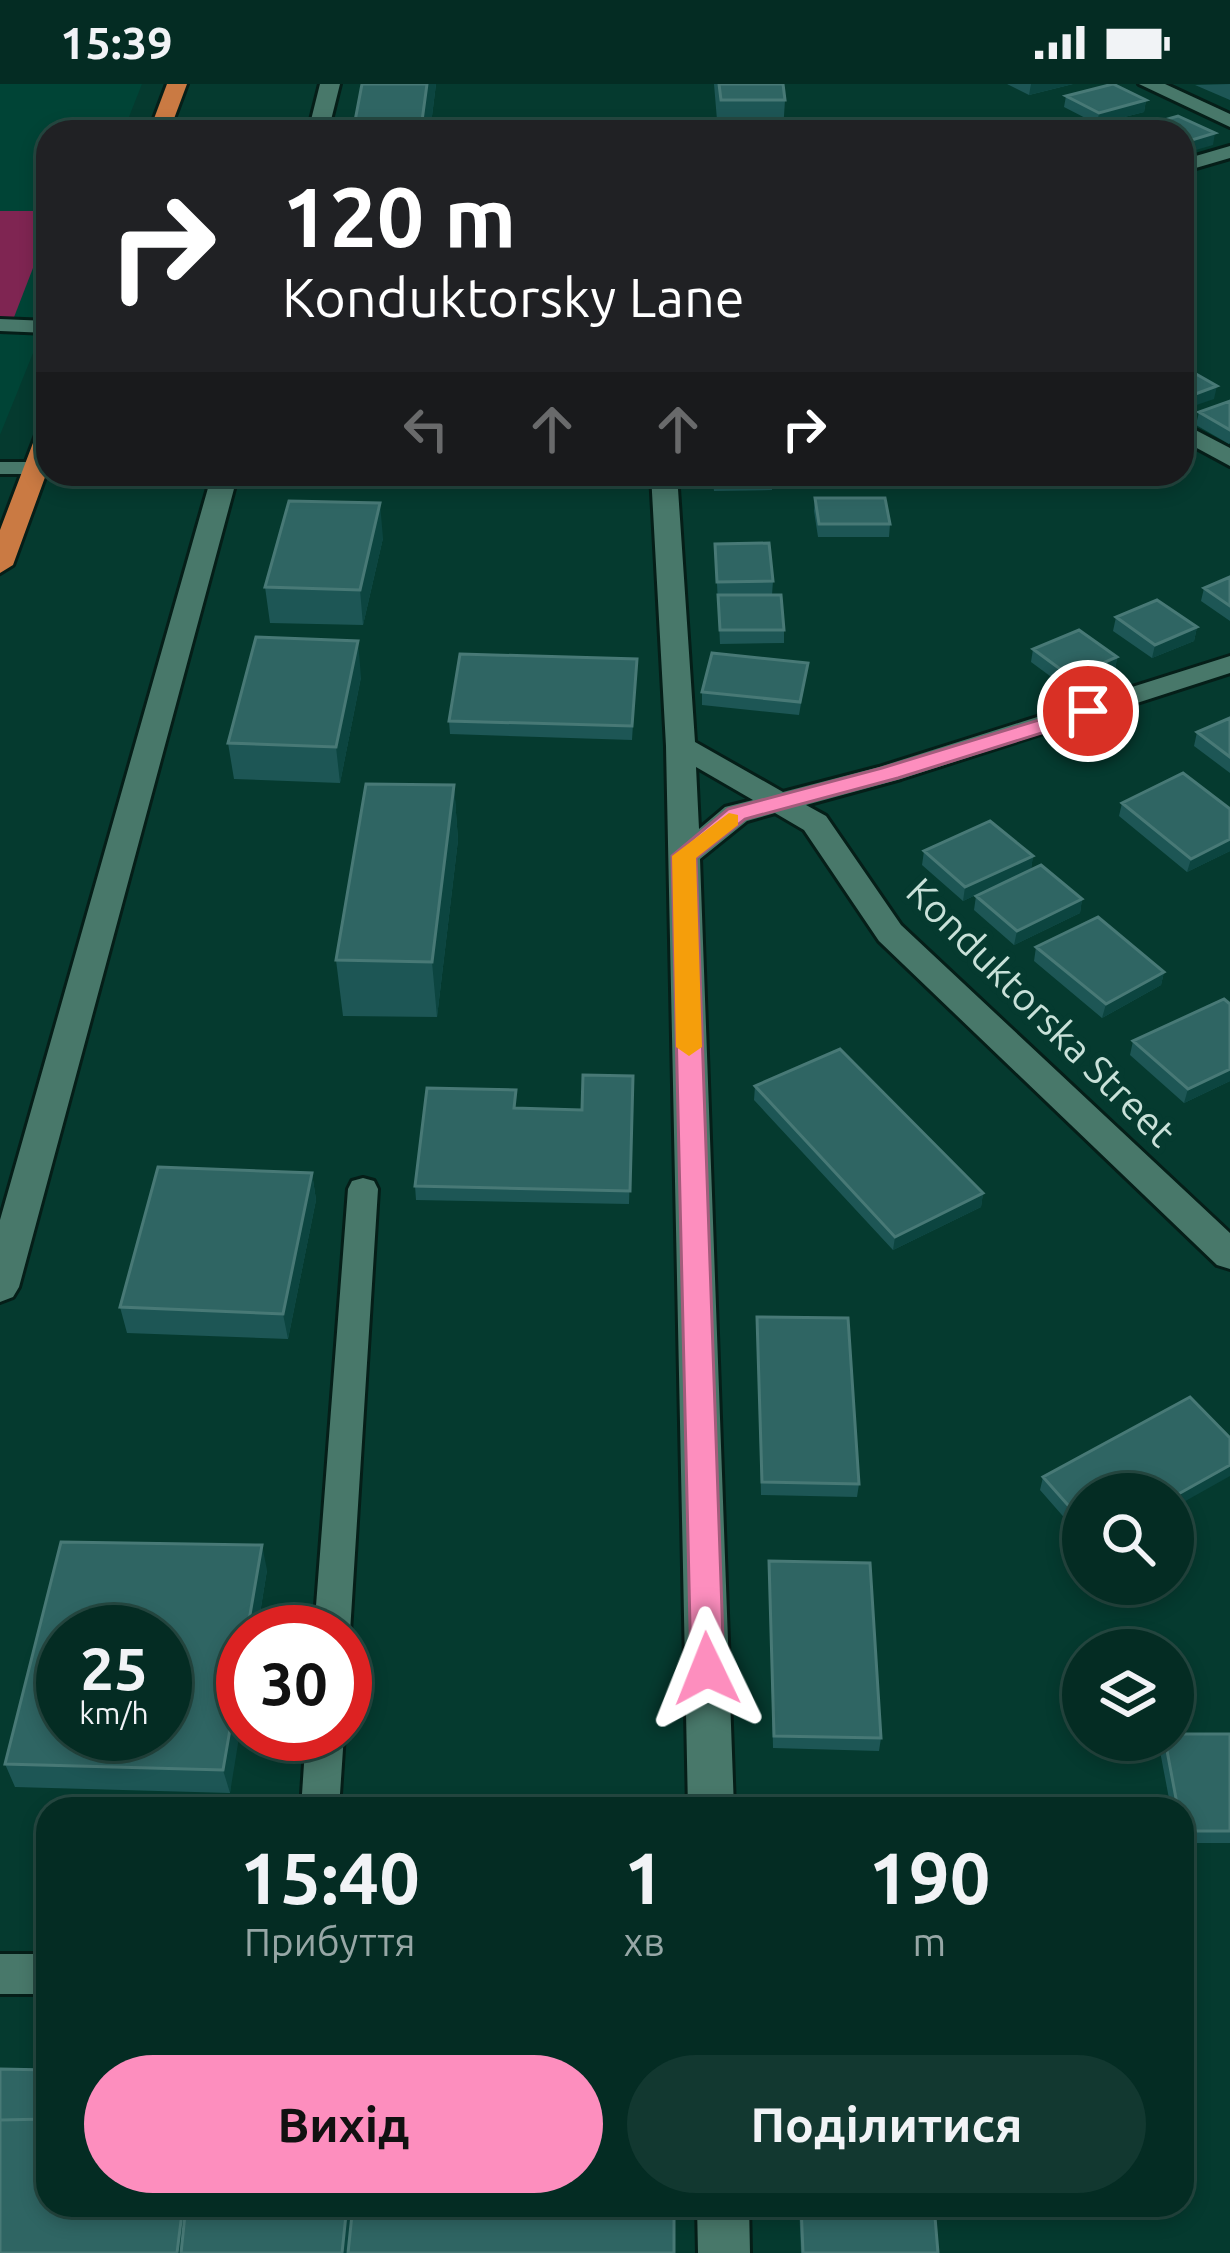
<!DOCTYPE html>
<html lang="uk">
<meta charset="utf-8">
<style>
:root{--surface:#042c23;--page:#123830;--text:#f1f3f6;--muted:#97a7a6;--line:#254841;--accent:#fd8ebe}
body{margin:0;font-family:Ubuntu,sans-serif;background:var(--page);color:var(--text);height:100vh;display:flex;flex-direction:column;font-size:45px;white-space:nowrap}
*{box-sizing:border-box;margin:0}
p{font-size:39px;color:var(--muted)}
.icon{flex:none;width:66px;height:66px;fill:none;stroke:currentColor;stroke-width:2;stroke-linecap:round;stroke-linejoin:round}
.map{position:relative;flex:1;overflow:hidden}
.side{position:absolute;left:36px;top:1713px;width:1158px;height:420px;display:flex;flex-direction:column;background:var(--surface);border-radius:36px;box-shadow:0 6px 18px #0003,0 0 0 3px var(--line)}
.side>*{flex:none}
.guide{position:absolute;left:36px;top:36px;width:1158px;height:366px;border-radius:36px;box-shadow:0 6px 18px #0003,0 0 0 3px var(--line);background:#202124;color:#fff;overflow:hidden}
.controls{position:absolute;left:1062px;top:1389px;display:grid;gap:24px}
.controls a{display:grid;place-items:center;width:132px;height:132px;border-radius:50%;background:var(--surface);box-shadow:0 6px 18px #0003,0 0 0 3px var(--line);font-size:60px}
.speed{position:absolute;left:36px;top:1521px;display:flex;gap:24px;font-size:60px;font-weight:700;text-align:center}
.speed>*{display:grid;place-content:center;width:156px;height:156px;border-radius:50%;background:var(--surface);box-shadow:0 6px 18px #0003,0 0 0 3px var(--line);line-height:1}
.speed small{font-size:30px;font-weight:400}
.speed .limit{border:18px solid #d22;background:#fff;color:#111}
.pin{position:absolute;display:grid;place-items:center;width:102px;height:102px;color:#fff;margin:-51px;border:6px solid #fff;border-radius:50%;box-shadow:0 3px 12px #0007}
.me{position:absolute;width:132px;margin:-66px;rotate:358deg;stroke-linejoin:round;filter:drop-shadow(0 0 9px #0008)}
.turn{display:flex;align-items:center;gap:42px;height:252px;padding:0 48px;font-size:54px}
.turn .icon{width:156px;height:156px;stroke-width:2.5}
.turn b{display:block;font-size:84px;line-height:102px}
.lanes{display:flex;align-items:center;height:114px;padding:0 48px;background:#0003;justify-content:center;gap:60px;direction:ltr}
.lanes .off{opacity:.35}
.eta{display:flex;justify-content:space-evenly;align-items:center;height:204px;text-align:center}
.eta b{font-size:72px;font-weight:600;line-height:84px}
.primary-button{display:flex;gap:24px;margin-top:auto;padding:24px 48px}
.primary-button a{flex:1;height:138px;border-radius:72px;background:var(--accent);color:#111;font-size:48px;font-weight:600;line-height:138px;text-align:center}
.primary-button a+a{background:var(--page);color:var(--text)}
.status{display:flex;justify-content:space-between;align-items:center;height:84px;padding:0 60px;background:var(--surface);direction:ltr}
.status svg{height:33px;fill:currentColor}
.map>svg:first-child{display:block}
.built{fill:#004436}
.green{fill:#7f2552}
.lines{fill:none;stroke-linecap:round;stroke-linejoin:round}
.lane-casing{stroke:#051e18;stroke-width:6}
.street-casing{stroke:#051e18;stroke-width:6}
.highway-casing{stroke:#051e18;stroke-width:6}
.lane{fill:#48786a;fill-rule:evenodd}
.street{fill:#48786a;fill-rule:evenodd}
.highway{fill:#ca7a43;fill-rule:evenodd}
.wall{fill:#1d5655}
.shaded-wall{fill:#0c4540}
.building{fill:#2f6563;stroke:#487976;stroke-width:3;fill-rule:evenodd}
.route{fill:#fd8ebe;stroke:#a45c7c;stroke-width:3}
.slow{fill:#f59e0b}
.labels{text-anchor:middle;stroke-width:12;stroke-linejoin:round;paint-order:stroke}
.street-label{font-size:39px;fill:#c9e1d9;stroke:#053a2f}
</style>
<div class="status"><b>15:39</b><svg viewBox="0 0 49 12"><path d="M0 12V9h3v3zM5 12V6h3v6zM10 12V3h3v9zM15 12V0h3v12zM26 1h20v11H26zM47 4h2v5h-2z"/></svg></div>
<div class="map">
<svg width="1230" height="2169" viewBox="0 0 1230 2169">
<rect width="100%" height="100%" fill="#053a2f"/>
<path class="built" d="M0,0H142L123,48H48V232L0,351Z"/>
<path class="green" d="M0,127H48V145L11,241H0Z"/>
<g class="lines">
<defs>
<path id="lane" d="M0,235L48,237V249L0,247Z
M0,378H36L46,384L36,390H0Z
M363,1094L374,1097L378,1105L350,1548L345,1559V1548H314L348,1105L352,1097Z
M306,1650H344L339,1725H301Z
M0,1870H48V1910H0Z"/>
<path id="street" d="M320,0H340L328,48H308Z
M1139,0H1165L1230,30V43Z
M1230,62V74L1182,88V76Z
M1182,339L1230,364V382L1182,356Z
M212,390H238L19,1203L13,1213L0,1218V1136Z
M651,390H677L695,658L783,708L879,683L1230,572V589L901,695L806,721L826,732L901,841L1230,1149V1185L1217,1181L879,857L804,746L775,729L747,737L700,775L734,1725H688L666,662ZM696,683L753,716L725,723L699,745Z
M697,2121H749L750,2169H698Z"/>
<path id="highway" d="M167,0H187L169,48H149Z
M48,344V385L13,481L0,489V446L36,351Z"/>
</defs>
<use href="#lane" class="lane-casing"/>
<use href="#street" class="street-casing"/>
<use href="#highway" class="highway-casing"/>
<use href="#lane" class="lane"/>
<use href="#street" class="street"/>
<use href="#highway" class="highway"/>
</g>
<path class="wall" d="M362,0H436L430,48H356L355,37Z
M714,0H783L785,16L783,48H718Z
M1007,0H1073L1029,11Z
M1230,0V16L1195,1Z
M1066,12L1146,16L1144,28L1097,40L1064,23Z
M1230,317V359L1229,360L1196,341L1199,328Z
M293,390H382L380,399L294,397Z
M712,390H772V406L714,407Z
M1115,390H1146L1126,397Z
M815,414L890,440L889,453H818L814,427Z
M383,454L363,541L270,539L265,503Z
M715,460L773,497L772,511L784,546V559L720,560Z
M1230,493V537L1201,517L1204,504Z
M1116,533L1197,543L1194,557L1152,574L1113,547Z
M1033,565L1117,573L1115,587L1069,606L1031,578Z
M637,575L632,656L450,650L449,637Z
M808,579L799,631L702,621V608Z
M361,593L340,699L234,695L228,659Z
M1230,634V689L1194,662L1197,648Z
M454,701L458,756L437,933L343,932L336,876Z
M1122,719L1230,725V767L1187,788L1119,732Z
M924,767L1033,772L1031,785L963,817L922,781Z
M976,812L1082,815L1080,829L1014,861L974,826Z
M1036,863L1164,888L1161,901L1102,934L1034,877Z
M1230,920V997L1184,1019L1130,971L1133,957Z
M633,992L629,1120L416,1116L415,1102L582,1026Z
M755,1002L983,1109L981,1123L893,1166L754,1016Z
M312,1089L316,1116L288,1255L127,1249L120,1223Z
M757,1233L859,1400L857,1413L761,1411Z
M1043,1393L1083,1410V1455L1040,1406Z
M769,1477L881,1654L879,1667L773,1664Z
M267,1486L257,1548H243L230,1709L15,1703L5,1680Z
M1230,1650V1759H1182V1725H1171L1159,1662L1161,1656Z
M799,2121H934L938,2169H801Z"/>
<path class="shaded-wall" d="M427,0H436L430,48H422V37Z
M1031,0H1073L1029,11Z
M1146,16L1144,28L1097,40L1099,29Z
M1215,49L1213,61L1182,70V59Z
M1217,302L1214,315L1182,326V315Z
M1127,390H1146L1126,397Z
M380,419L383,454L363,541L360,506Z
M1197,543L1194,557L1152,574L1155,561Z
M358,557L361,593L340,699L336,663Z
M1117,573L1115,587L1069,606L1071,593Z
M454,701L458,756L437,933L432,878Z
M1230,755V767L1187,788L1191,775Z
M1033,772L1031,785L963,817L965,803Z
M1082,815L1080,829L1014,861L1017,847Z
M1164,888L1161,901L1102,934L1106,920Z
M1230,985V997L1184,1019L1188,1005Z
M312,1089L316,1116L288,1255L283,1230Z
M983,1109L981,1123L893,1166L895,1153Z
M1230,1381V1392L1173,1424V1413Z
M262,1461L267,1486L257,1548H247Z
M243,1570V1629L230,1709L223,1686Z
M183,2121H201L195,2169H177Z
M347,2121H357L352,2169H342Z"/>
<path class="building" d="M362,0H427L422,37H355Z
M719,0H783L785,16H721Z
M1113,0L1146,16L1099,29L1066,12Z
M1178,32L1215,49L1182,59V48H1122Z
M1182,282L1217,302L1182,315Z
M1230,317V346L1199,328Z
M714,390H772V393L715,394Z
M815,414H885L890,440H819Z
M289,417L380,419L360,506L265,503Z
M769,459L773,497L717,498L715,460Z
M1230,493V522L1204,504Z
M718,511H781L784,546H720Z
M1157,516L1197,543L1155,561L1116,533Z
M1079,546L1117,573L1071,593L1033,565Z
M256,553L358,557L336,663L228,659Z
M712,569L808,579L800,618L702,608Z
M460,570L637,575L632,642L449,637Z
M1230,634V673L1197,648Z
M1183,689L1230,725V755L1191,775L1122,719Z
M366,700L454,701L432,878L336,876Z
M990,737L1033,772L965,803L924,767Z
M1041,781L1082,815L1017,847L976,812Z
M1098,833L1164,888L1106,920L1036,863Z
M1224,915L1230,920V985L1188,1005L1133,957Z
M840,965L983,1109L895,1153L755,1002Z
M583,991L633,992L630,1107L415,1102L427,1004L516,1006L514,1024L582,1026Z
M158,1083L312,1089L283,1230L120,1223Z
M757,1233L848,1234L859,1400L762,1398Z
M1190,1313L1230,1354V1381L1173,1413V1410H1083V1438L1043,1393Z
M61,1458L262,1461L247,1548H243V1570L223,1686L5,1680ZM63,1548H165V1650H63Z
M769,1477L870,1479L881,1654L774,1652Z
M1173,1650H1230V1747H1183L1182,1725H1178L1165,1656H1173Z
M763,1716L871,1719L872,1725H763Z
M0,1985L48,1986V2035L0,2036Z
M48,2035V2121H183L177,2169H0V2036Z
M186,2121H347L342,2169H181Z
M353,2121H674V2169H348Z
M801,2121H934L938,2169H803Z"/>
<path class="route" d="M1088,621L1099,627L1096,632L898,694L745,735L696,774L724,1585L719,1595L707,1600L696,1595L691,1585L672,772L728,725L882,684Z"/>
<path class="slow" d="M729,729L738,731V741L696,774L702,963L689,972L676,963L672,772Z"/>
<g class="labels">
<g class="street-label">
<text transform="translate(1041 928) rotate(45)" y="14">Konduktorska Street</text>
</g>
</g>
</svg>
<div class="controls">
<a><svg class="icon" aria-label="search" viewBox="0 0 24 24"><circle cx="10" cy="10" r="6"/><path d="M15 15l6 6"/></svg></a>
<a><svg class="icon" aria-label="layers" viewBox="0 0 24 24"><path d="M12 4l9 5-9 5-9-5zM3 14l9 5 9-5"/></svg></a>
</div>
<div class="speed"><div>25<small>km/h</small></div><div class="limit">30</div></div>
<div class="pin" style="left:1088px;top:627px;background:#d93025"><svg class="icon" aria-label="arrive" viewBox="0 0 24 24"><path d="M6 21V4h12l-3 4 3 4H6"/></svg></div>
<svg class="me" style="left:707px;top:1585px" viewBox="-20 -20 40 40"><path d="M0-17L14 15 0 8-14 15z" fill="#fd8ebe" stroke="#fff" stroke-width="4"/></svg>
<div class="guide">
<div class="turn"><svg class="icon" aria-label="right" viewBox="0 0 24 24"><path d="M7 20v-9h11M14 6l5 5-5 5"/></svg><div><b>120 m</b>Konduktorsky Lane</div></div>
<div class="lanes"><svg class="icon off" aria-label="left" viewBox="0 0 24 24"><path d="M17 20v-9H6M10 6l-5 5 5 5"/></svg><svg class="icon off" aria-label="ahead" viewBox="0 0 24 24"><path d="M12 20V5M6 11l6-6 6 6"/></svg><svg class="icon off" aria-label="ahead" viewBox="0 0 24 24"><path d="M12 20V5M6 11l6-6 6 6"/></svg><svg class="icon" aria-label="right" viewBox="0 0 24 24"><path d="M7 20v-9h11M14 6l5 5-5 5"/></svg></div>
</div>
<section class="side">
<div class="eta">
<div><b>15:40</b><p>Прибуття</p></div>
<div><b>1</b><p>хв</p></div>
<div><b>190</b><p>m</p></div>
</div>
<div class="primary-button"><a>Вихід</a><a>Поділитися</a></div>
</section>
</div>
